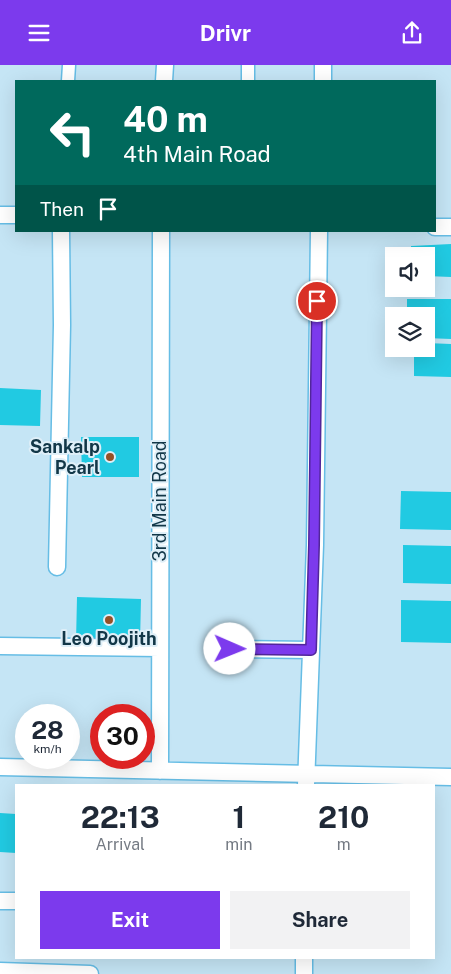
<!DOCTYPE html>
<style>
:root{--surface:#fff;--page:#f2f2f3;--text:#1f2937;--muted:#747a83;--accent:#7c3aed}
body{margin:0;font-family:"Public Sans",sans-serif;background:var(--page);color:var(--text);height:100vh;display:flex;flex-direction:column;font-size:19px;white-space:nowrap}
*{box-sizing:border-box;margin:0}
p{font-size:16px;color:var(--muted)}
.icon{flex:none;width:28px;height:28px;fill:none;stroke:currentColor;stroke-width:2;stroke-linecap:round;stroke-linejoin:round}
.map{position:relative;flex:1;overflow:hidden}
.drawer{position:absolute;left:15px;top:719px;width:420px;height:175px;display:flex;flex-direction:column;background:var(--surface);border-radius:0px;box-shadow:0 5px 20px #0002}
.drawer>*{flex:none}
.top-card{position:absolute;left:15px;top:15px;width:421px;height:152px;border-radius:0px;box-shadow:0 5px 20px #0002;background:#00695c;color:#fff;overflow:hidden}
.tools{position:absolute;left:385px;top:182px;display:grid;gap:10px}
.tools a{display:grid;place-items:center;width:50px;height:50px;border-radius:0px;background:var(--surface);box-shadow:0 5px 20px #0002;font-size:25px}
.speed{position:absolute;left:15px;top:639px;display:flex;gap:10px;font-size:25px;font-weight:700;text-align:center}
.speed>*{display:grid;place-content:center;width:65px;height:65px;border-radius:50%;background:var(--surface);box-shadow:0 5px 20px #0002;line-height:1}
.speed small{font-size:12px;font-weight:400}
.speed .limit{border:8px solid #d22;background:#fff;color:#111}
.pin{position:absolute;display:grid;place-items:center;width:42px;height:42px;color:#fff;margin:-21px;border:2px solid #fff;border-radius:50%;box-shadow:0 1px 5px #0007}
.me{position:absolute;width:55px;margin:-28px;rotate:91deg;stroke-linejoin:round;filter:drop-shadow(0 0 4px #0008)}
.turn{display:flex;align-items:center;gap:18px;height:105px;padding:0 25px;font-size:22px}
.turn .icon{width:65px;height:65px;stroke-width:2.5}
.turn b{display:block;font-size:35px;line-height:42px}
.then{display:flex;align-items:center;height:48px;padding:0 25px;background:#0003;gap:10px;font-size:19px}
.eta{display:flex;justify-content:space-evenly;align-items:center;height:85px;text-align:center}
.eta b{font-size:30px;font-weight:700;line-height:35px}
.action{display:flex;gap:10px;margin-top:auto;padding:10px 25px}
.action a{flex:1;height:58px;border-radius:0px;background:var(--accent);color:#fff;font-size:20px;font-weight:700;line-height:58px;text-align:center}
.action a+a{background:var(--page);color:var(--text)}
header{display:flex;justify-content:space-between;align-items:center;height:65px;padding:0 25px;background:var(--accent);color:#fff;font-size:22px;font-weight:700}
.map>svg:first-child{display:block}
.building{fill:#21cae2}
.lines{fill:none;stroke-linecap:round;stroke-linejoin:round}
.pedestrian-casing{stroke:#66bde5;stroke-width:15}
.minor-casing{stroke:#66bde5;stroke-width:19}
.pedestrian{stroke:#fff;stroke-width:12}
.minor{stroke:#fff;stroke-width:16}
.route-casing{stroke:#51269a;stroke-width:12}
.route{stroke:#7c3aed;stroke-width:9}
.poi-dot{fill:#965126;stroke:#dfeff8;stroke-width:2}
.labels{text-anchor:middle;stroke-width:4;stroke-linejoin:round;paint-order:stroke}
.poi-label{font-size:18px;font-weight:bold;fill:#123748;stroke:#dfeff8;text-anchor:end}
.street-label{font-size:18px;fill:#123748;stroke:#dfeff8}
</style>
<header><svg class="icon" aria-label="menu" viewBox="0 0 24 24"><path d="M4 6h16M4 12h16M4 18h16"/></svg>Drivr<svg class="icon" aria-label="share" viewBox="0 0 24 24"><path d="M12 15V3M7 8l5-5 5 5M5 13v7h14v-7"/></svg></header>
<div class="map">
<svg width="451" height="909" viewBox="0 0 451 909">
<rect width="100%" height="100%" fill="#c5e5f5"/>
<path class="building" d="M451,179V212L426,211V191H411V181Z
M407,234H451V274L426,273V251H407Z
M426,278L451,279V312L414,311V284H426Z
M0,323L41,325L40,361L0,360Z
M81,372H139V412H82Z
M401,426L451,427V465L400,464Z
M403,480L451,481V519L403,518Z
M77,532L141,534L140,578L76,577Z
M401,535L451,536V578L401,577Z
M0,748L16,749V788L0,787Z"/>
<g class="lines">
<defs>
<path id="pedestrian" d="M68,16L69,0
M248,16V0"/>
<path id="minor" d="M164,16L165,0
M323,16V0
M0,150H16
M435,162H451
M57,502L62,260L61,166
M0,581L160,583
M230,584L311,585
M0,702L451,712
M160,706L161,166
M306,720L315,480L319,166
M0,836H16
M0,906L90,909
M304,909V892"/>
</defs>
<use href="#pedestrian" class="pedestrian-casing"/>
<use href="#minor" class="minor-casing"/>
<use href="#pedestrian" class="pedestrian"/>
<use href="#minor" class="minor"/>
</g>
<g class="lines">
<defs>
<path id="route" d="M230,584L311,585L314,480L317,236"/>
</defs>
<use href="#route" class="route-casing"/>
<use href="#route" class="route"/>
</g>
<g class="poi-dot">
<circle cx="110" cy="392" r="5"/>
<circle cx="109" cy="555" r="5"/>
</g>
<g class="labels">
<g class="poi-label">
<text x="100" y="388">Sankalp<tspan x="100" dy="21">Pearl</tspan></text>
<text x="109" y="580" text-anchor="middle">Leo Poojith</text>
</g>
<g class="street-label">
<text transform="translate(160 436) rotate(-90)" y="6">3rd Main Road</text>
</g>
</g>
</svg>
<div class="tools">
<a><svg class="icon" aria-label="sound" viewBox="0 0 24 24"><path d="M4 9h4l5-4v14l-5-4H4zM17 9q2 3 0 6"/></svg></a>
<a><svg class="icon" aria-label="layers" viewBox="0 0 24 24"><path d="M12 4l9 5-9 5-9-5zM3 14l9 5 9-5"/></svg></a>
</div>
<div class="speed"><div>28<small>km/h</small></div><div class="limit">30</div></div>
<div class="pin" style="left:317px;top:236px;background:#d93025"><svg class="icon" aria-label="arrive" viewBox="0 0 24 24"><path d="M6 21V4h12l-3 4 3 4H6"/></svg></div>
<svg class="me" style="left:230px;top:584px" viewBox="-20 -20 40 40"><circle r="19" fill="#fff"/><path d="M0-13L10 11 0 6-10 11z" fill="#7c3aed"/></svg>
<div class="top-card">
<div class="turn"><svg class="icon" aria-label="left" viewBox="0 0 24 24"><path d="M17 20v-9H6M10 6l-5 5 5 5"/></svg><div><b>40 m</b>4th Main Road</div></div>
<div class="then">Then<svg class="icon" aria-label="arrive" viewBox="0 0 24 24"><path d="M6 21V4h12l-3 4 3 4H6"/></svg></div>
</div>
<section class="drawer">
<div class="eta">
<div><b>22:13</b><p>Arrival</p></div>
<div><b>1</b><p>min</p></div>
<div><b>210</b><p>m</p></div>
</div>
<div class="action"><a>Exit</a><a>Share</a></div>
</section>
</div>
